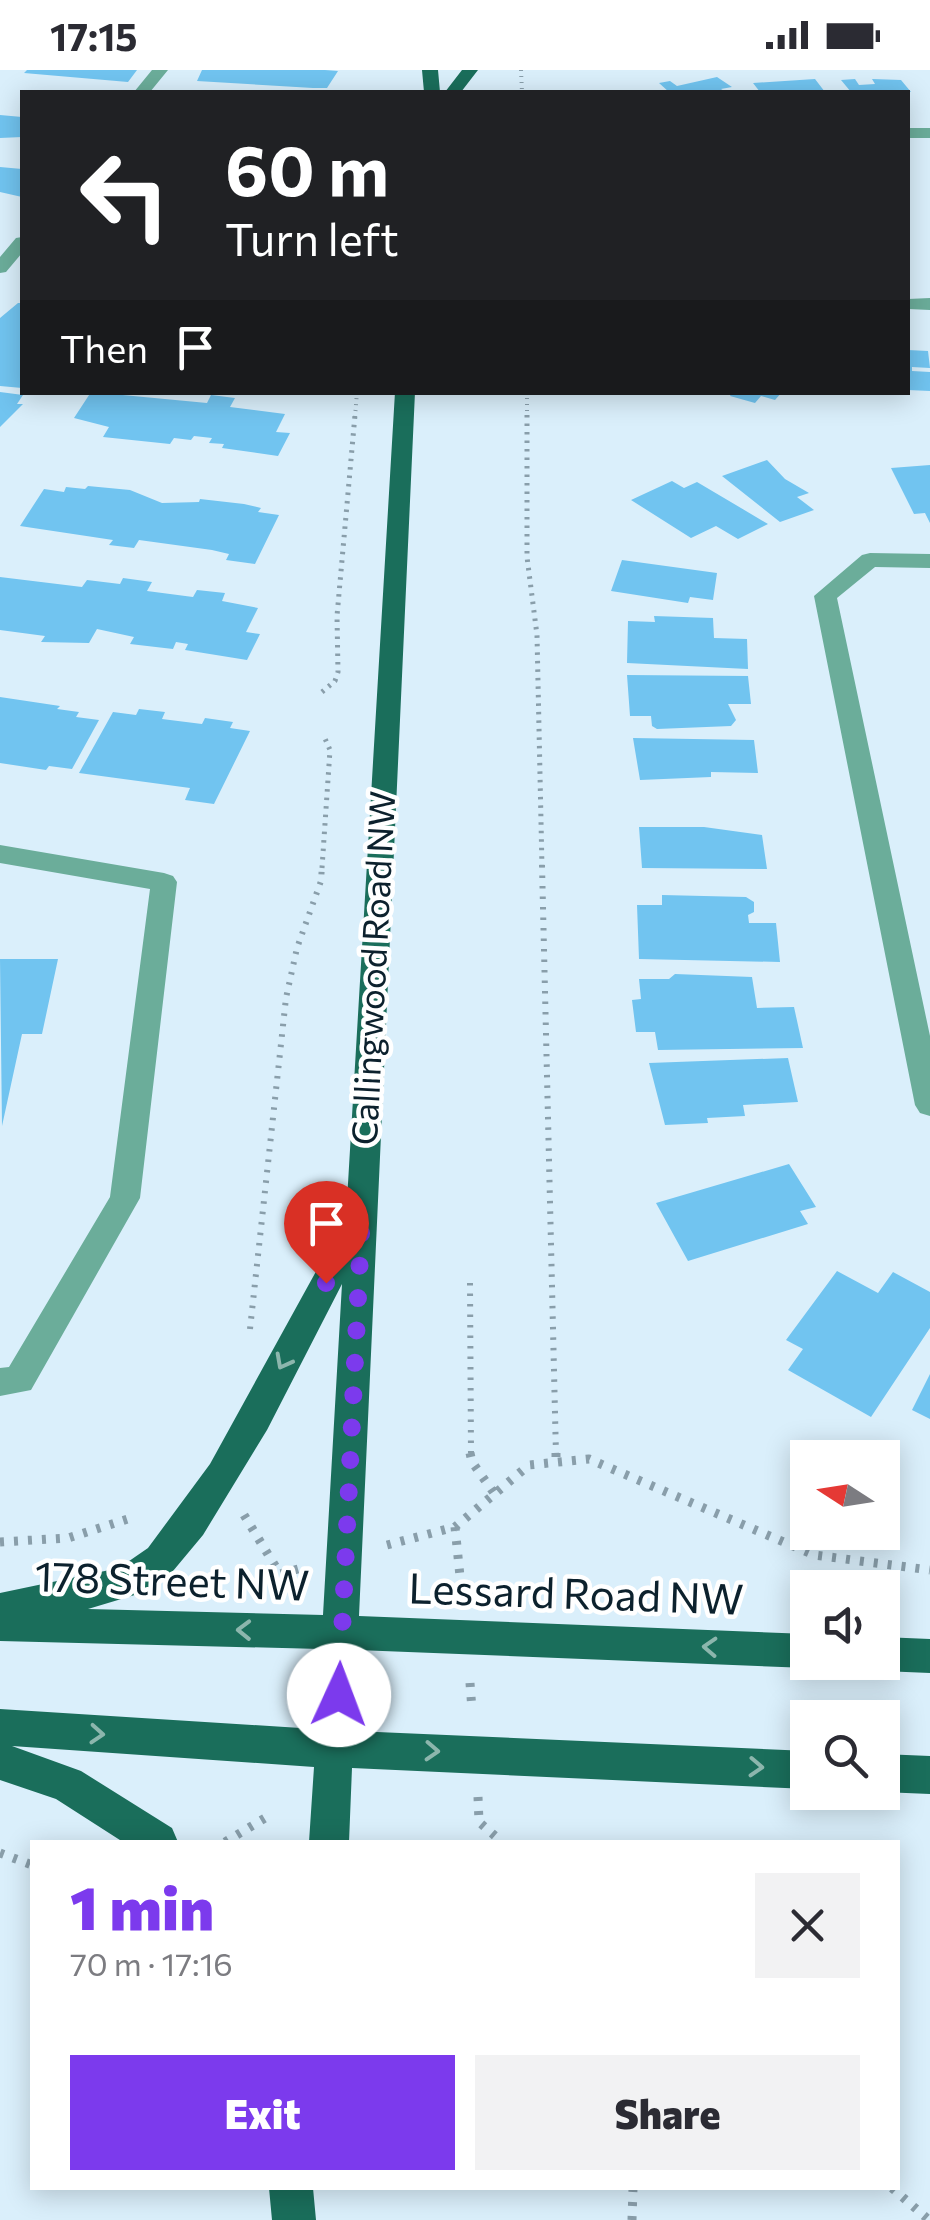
<!DOCTYPE html>
<meta charset="utf-8">
<style>
:root{--surface:#fff;--page:#f2f2f3;--text:#2b2b33;--muted:#7c7c81;--accent:#7c3aed}
body{margin:0;font-family:Commissioner,sans-serif;background:var(--page);color:var(--text);height:100vh;display:flex;flex-direction:column;font-size:38px;white-space:nowrap}
*{box-sizing:border-box;margin:0}
p{font-size:32px;color:var(--muted)}
.icon{flex:none;width:55px;height:55px;fill:none;stroke:currentColor;stroke-width:2;stroke-linecap:round;stroke-linejoin:round}
.map{position:relative;flex:1;overflow:hidden}
.panel{position:absolute;left:30px;top:1770px;width:870px;height:350px;display:flex;flex-direction:column;background:var(--surface);border-radius:0px;box-shadow:0 5px 25px #0003}
.panel>*{flex:none}
.hud{position:absolute;left:20px;top:20px;width:890px;height:305px;border-radius:0px;box-shadow:0 5px 25px #0003;background:#202124;color:#fff;overflow:hidden}
.needle{width:65px;rotate:282deg}
.tools{position:absolute;left:790px;top:1370px;display:grid;gap:20px}
.tools a{display:grid;place-items:center;width:110px;height:110px;border-radius:0px;background:var(--surface);box-shadow:0 5px 25px #0003;font-size:50px}
.pin{position:absolute;display:grid;place-items:center;width:85px;height:85px;color:#fff;margin:-102px -42px;border-radius:50% 50% 50% 0;rotate:-45deg;box-shadow:0 0 10px #0007}
.pin .icon{rotate:45deg}
.me{position:absolute;width:110px;margin:-55px;rotate:2deg;stroke-linejoin:round;filter:drop-shadow(0 0 8px #0008)}
.turn{display:flex;align-items:center;gap:35px;height:210px;padding:0 40px;font-size:45px}
.turn .icon{width:130px;height:130px;stroke-width:2.5}
.turn b{display:block;font-size:70px;line-height:85px}
.then{display:flex;align-items:center;height:95px;padding:0 40px;background:#0003;gap:20px;font-size:38px}
.round{display:grid;place-items:center;flex:none;width:105px;height:105px;border-radius:0px;background:var(--page)}
.headline{display:flex;align-items:center;justify-content:space-between;height:170px;padding:0 40px}
h1{font-size:60px;font-weight:800;line-height:75px;color:var(--accent)}
.cta{display:flex;gap:20px;margin-top:auto;padding:20px 40px}
.cta a{flex:1;height:115px;border-radius:0px;background:var(--accent);color:#fff;font-size:40px;font-weight:800;line-height:115px;text-align:center}
.cta a+a{background:var(--page);color:var(--text)}
.status{display:flex;justify-content:space-between;align-items:center;height:70px;padding:0 50px;background:var(--surface);direction:ltr}
.status svg{height:28px;fill:currentColor}
.map>svg:first-child{display:block}
.building{fill:#71c4f0}
.lines{fill:none;stroke-linecap:round;stroke-linejoin:round}
.path-far3{stroke:#899eaa;stroke-width:4;stroke-dasharray:1 5;stroke-linecap:butt}
.path-far2{stroke:#899eaa;stroke-width:5;stroke-dasharray:2.5 6;stroke-linecap:butt}
.path-far1{stroke:#899eaa;stroke-width:6;stroke-dasharray:2.5 8;stroke-linecap:butt}
.path{stroke:#899eaa;stroke-width:9;stroke-dasharray:4 10;stroke-linecap:butt}
.minor{fill:#6bad9a;fill-rule:evenodd}
.major{fill:#1a6e5b;fill-rule:evenodd}
.oneway{stroke:#8cb6ad}
.route{stroke:#7c3aed;stroke-width:18;stroke-dasharray:0 32.4}
.labels{text-anchor:middle;stroke-width:9;stroke-linejoin:round;paint-order:stroke}
.street-label{font-size:35px;fill:#0c212d;stroke:#fff}
.near-street-label{font-size:42px;fill:#0c212d;stroke:#fff}
</style>
<div class="status"><b>17:15</b><svg viewBox="0 0 49 12"><path d="M0 12V9h3v3zM5 12V6h3v6zM10 12V3h3v9zM15 12V0h3v12zM26 1h20v11H26zM47 4h2v5h-2z"/></svg></div>
<div class="map">
<svg width="930" height="2150" viewBox="0 0 930 2150">
<rect width="100%" height="100%" fill="#daeffb"/>
<path class="building" d="M27,0H137L128,12L24,3Z
M202,0H325L338,1L327,18H313L197,11Z
M717,7L732,17L721,19L726,22H669L659,13L670,11L677,16Z
M815,9L825,22H760L753,13Z
M855,9L859,15L875,14L872,9L901,10L911,22H851L841,10Z
M0,45L22,47V67L0,68Z
M0,97L22,99V127L0,122Z
M18,233H22V318L0,316V248Z
M908,280L928,281L930,298L912,297V301L930,302V321L908,320Z
M0,322L23,325L17,334H23L0,357Z
M91,322L207,333L211,325L235,328L230,337L285,344L276,362L290,363L278,386L222,378L224,374L209,373L212,368L194,366L191,370L174,368L170,374L103,367L109,357L74,348Z
M732,322H782L775,330L761,326L755,333L730,326Z
M767,390L785,409L809,423L797,427L814,440L780,452L722,406Z
M930,395V453L925,443L914,444L891,398Z
M672,411L684,418L697,412L768,454L738,469L716,456L691,468L631,430Z
M88,416L130,420L162,433L199,432L200,429L244,434L261,438L258,442L279,445L255,494L226,490L229,484L212,480L139,470L134,478L109,475L113,470L20,456L44,419L64,422L66,417L85,419Z
M622,490L717,503L713,530L690,527L688,533L611,521Z
M0,507L82,517L87,510L120,514L123,508L152,512L147,521L193,527L197,520L225,523L222,531L258,538L246,562L260,564L247,590L185,580L188,574L176,572L173,579L130,574L134,567L97,559L89,573L41,572L45,566L0,560Z
M654,546L713,548L714,568L747,569L748,599L627,593L628,551L655,552Z
M627,605L748,606L751,634H728L736,650L731,656L657,659L652,656L651,646H630Z
M0,627L60,636L57,639L79,642L76,647L99,650L72,699L49,696L46,700L0,693Z
M139,639L165,642L162,649L202,654L205,648L233,652L230,658L250,661L214,734L185,730L190,718L79,703L113,642L136,645Z
M633,668L754,670L758,703L711,702V707L640,710Z
M639,757H704L762,765L767,799L642,798Z
M662,825L746,827L754,832V842L748,845L749,853H776L780,892L639,889L637,835H662Z
M0,889H58L42,964H22L2,1056Z
M675,904L752,907L757,938L794,937L803,978L658,980L655,962H636L632,930L641,929L639,909H669Z
M788,988L798,1032L743,1035L745,1046L707,1048L708,1053L665,1055L649,993Z
M789,1094L816,1137L800,1141L808,1154L688,1191L656,1133Z
M837,1201L878,1223L893,1202L930,1222V1258L871,1347L788,1300L803,1279L786,1270Z
M930,1304V1349L912,1340Z"/>
<g class="lines">
<path class="path-far3" d="M521,0L522,22
M527,322V347
M355,347L357,322"/>
<path class="path-far2" d="M527,345V487L537,565L542,798
M322,622L335,611L338,602L337,546L355,345
M322,798L330,680L323,664"/>
<path class="path-far1" d="M542,795L556,1385
M470,1213L471,1385
M250,1259L286,928L297,878L321,811L322,795"/>
<path class="path" d="M470,1383L472,1392L494,1423
M556,1383V1389
M244,1445L280,1504L298,1499
M455,1457L462,1526
M0,1472L68,1468L134,1447
M387,1475L455,1457L529,1395L589,1389L814,1485L930,1500
M470,1613L472,1640
M478,1727L479,1752L502,1772
M225,1772L265,1748
M0,1783L32,1795
M892,2118L929,2150
M632,2150L633,2118"/>
<path class="minor" d="M152,0H168L150,22H134Z
M908,58H930V68H908Z
M22,167V183L6,202L0,203V187L16,168Z
M930,228V240L908,239V229Z
M870,483L930,484V498L875,497L837,528L930,966V1046L920,1043L915,1035L814,526L862,485Z
M0,775L164,803L173,806L177,812L140,1128L31,1320L0,1326V1298L9,1297L110,1127L150,819L0,793Z"/>
<path class="major" d="M422,0H438L440,22H424Z
M462,0H478L461,22H445Z
M395,322H415L359,1546L808,1564V1592H821L808,1598L357,1580L354,1661L808,1681V1719L352,1698L349,1772H309L314,1697L12,1676L81,1701L172,1758L178,1772H123L56,1729L0,1710V1639L316,1659L321,1579L0,1571V1523L119,1498L148,1478L210,1394L346,1147ZM342,1214L323,1545L88,1539L148,1521L173,1501L203,1465L267,1360Z
M882,1567L930,1569V1603L882,1601L869,1596L867,1592H882Z
M882,1684L930,1686V1724L882,1722Z
M269,2118H313L316,2150H272Z"/>
</g>
<defs><path id="oneway-chevron" d="M-2-3.5L2.5 0L-2 3.5" fill="none" stroke-width="1.6" stroke-linecap="round" stroke-linejoin="round" transform="scale(2.5)"/></defs>
<g class="oneway">
<use href="#oneway-chevron" transform="translate(283 1292) rotate(118)"/>
<use href="#oneway-chevron" transform="translate(244 1560) rotate(-179)"/>
<use href="#oneway-chevron" transform="translate(710 1577) rotate(-177)"/>
<use href="#oneway-chevron" transform="translate(97 1664) rotate(4)"/>
<use href="#oneway-chevron" transform="translate(432 1681) rotate(3)"/>
<use href="#oneway-chevron" transform="translate(756 1697) rotate(3)"/>
</g>
<g class="lines">
<path class="route" d="M326,1213L362,1144L339,1625"/>
</g>
<g class="labels">
<g class="street-label">
<text transform="translate(374 898) rotate(-87)" y="12">Callingwood Road NW</text>
</g>
<g class="near-street-label">
<text transform="translate(172 1511) rotate(2)" y="15">178 Street NW</text>
<text transform="translate(576 1524) rotate(2)" y="15">Lessard Road NW</text>
</g>
</g>
</svg>
<div class="tools">
<a><svg class="needle" viewBox="-14 -14 28 28"><path d="M0-13l5 13h-10z" fill="#e53935"/><path d="M0 13l5-13h-10z" fill="#7c7c81"/></svg></a>
<a><svg class="icon" aria-label="sound" viewBox="0 0 24 24"><path d="M4 9h4l5-4v14l-5-4H4zM17 9q2 3 0 6"/></svg></a>
<a><svg class="icon" aria-label="search" viewBox="0 0 24 24"><circle cx="10" cy="10" r="6"/><path d="M15 15l6 6"/></svg></a>
</div>
<div class="pin" style="left:326px;top:1213px;background:#d93025"><svg class="icon" aria-label="arrive" viewBox="0 0 24 24"><path d="M6 21V4h12l-3 4 3 4H6"/></svg></div>
<svg class="me" style="left:339px;top:1625px" viewBox="-20 -20 40 40"><circle r="19" fill="#fff"/><path d="M0-13L10 11 0 6-10 11z" fill="#7c3aed"/></svg>
<div class="hud">
<div class="turn"><svg class="icon" aria-label="left" viewBox="0 0 24 24"><path d="M17 20v-9H6M10 6l-5 5 5 5"/></svg><div><b>60 m</b>Turn left</div></div>
<div class="then">Then<svg class="icon" aria-label="arrive" viewBox="0 0 24 24"><path d="M6 21V4h12l-3 4 3 4H6"/></svg></div>
</div>
<section class="panel">
<div class="headline"><div><h1>1 min</h1><p>70 m · 17:16</p></div><a class="round"><svg class="icon" aria-label="close" viewBox="0 0 24 24"><path d="M6 6l12 12M18 6L6 18"/></svg></a></div>
<div class="cta"><a>Exit</a><a>Share</a></div>
</section>
</div>
